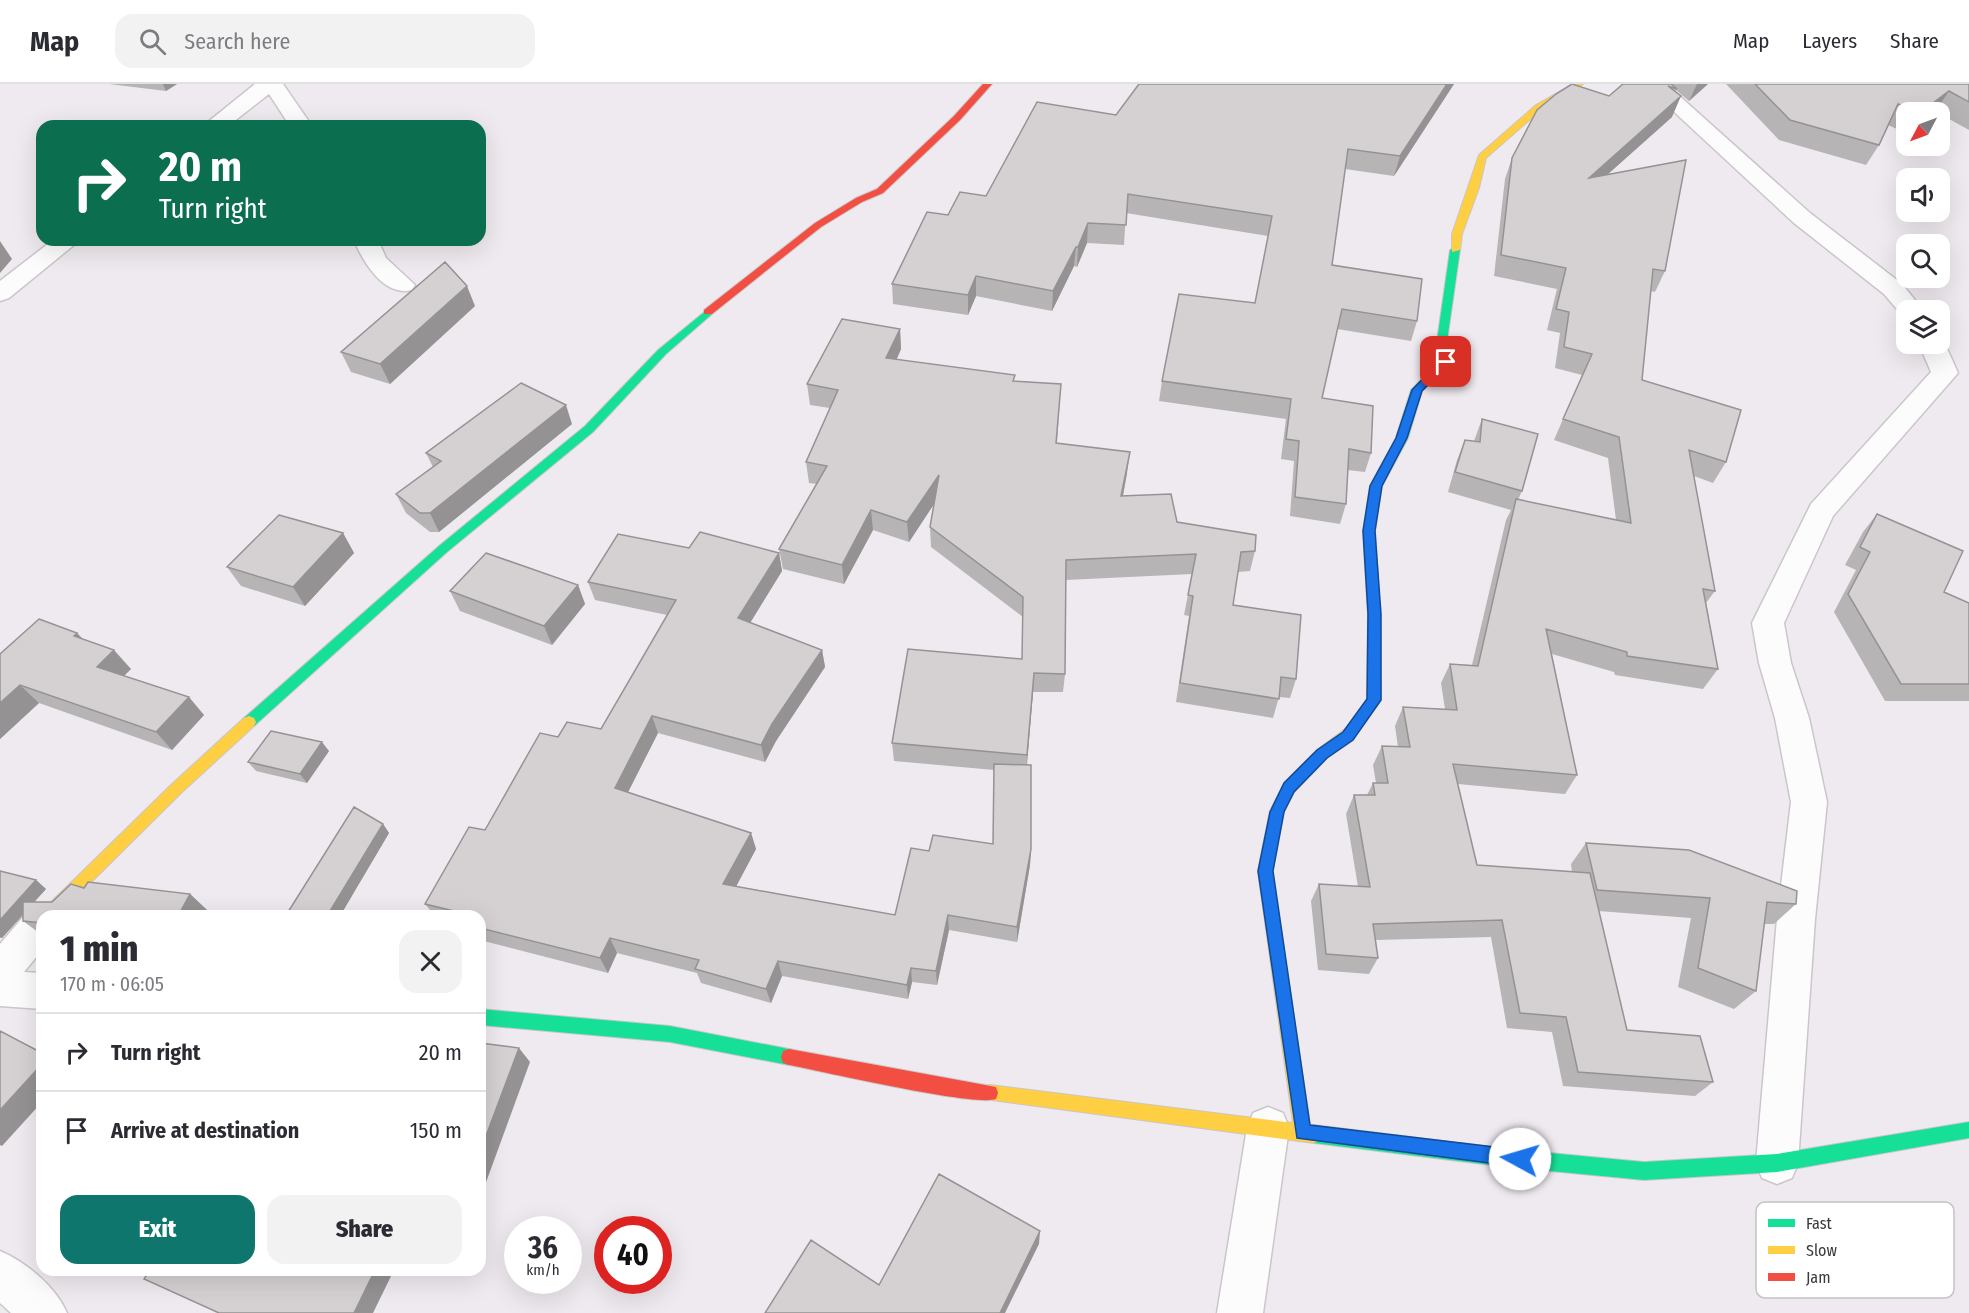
<!DOCTYPE html>
<meta charset="utf-8">
<style>
:root{--surface:#fff;--page:#f2f2f3;--text:#2b2b33;--muted:#7c7c81;--line:#e1e1e2;--accent:#0f766e}
body{margin:0;font-family:"Fira Sans Condensed",sans-serif;background:var(--page);color:var(--text);height:100vh;display:flex;flex-direction:column;font-size:22px;white-space:nowrap}
*{box-sizing:border-box;margin:0}
p{font-size:20px;color:var(--muted)}
.icon{flex:none;width:33px;height:33px;fill:none;stroke:currentColor;stroke-width:2;stroke-linecap:round;stroke-linejoin:round}
.map{position:relative;flex:1;overflow:hidden}
.drawer{position:absolute;left:36px;top:826px;width:450px;height:366px;display:flex;flex-direction:column;background:var(--surface);border-radius:18px;box-shadow:0 6px 24px #0002}
.drawer>*{flex:none}
.banner{position:absolute;left:36px;top:36px;width:450px;height:126px;border-radius:18px;box-shadow:0 6px 24px #0002;background:#0b6e4f;color:#fff;overflow:hidden}
.needle{width:39px;rotate:229deg}
.tools{position:absolute;left:1896px;top:18px;display:grid;gap:12px}
.tools a{display:grid;place-items:center;width:54px;height:54px;border-radius:12px;background:var(--surface);box-shadow:0 6px 24px #0002;font-size:30px}
.speed{position:absolute;left:504px;top:1132px;display:flex;gap:12px;font-size:30px;font-weight:700;text-align:center}
.speed>*{display:grid;place-content:center;width:78px;height:78px;border-radius:50%;background:var(--surface);box-shadow:0 6px 24px #0002;line-height:1}
.speed small{font-size:15px;font-weight:400}
.speed .limit{border:9px solid #d22;background:#fff;color:#111}
.pin{position:absolute;display:grid;place-items:center;width:51px;height:51px;color:#fff;margin:-26px;border-radius:12px;box-shadow:0 3px 9px #0006}
.me{position:absolute;width:66px;margin:-33px;rotate:276deg;stroke-linejoin:round;filter:drop-shadow(0 0 4px #0008)}
.turn{display:flex;align-items:center;gap:21px;height:126px;padding:0 24px;font-size:27px}
.turn .icon{width:78px;height:78px;stroke-width:2.5}
.turn b{display:block;font-size:42px;line-height:51px}
.round{display:grid;place-items:center;flex:none;width:63px;height:63px;border-radius:18px;background:var(--page)}
.headline{display:flex;align-items:center;justify-content:space-between;height:102px;padding:0 24px}
h1{font-size:36px;font-weight:800;line-height:45px}
.cta{display:flex;gap:12px;margin-top:auto;padding:12px 24px}
.cta a{flex:1;height:69px;border-radius:18px;background:var(--accent);color:#fff;font-size:24px;font-weight:800;line-height:69px;text-align:center}
.cta a+a{background:var(--page);color:var(--text)}
ul{padding:0;list-style:none}
li{display:flex;align-items:center;gap:18px;height:78px;padding:0 24px;border-top:2px solid var(--line)}
li div{flex:1}
li b{display:block;font-size:22px}
li em{font-style:normal}
header{display:flex;align-items:center;gap:36px;box-sizing:border-box;height:84px;padding:0 30px;background:var(--surface);border-bottom:2px solid var(--line)}
header strong{font-size:28px}
nav{display:flex;gap:33px;margin-inline-start:auto;font-size:21px}
.search{width:420px;height:54px;background:var(--page);display:flex;align-items:center;gap:15px;box-sizing:border-box;padding:0 21px;border-radius:18px;color:var(--muted);font-size:22px}
.map>svg:first-child{display:block}
.lines{fill:none;stroke-linecap:round;stroke-linejoin:round}
.street-casing{stroke:#cac6ca;stroke-width:3}
.fast-casing{stroke:#cac6ca;stroke-width:2}
.slow-casing{stroke:#cac6ca;stroke-width:2}
.jam-casing{stroke:#cac6ca;stroke-width:2}
.street{fill:#fdfcfd;fill-rule:evenodd}
.fast{fill:#16e098;fill-rule:evenodd}
.slow{fill:#ffcf43;fill-rule:evenodd}
.jam{fill:#f24e42;fill-rule:evenodd}
.wall{fill:#b7b4b5}
.shaded-wall{fill:#959294}
.building{fill:#d5d1d3;stroke:#959294;stroke-width:1.5}
.route{fill:#1a73e8;stroke:#114b97;stroke-width:1.5}
.key{fill:#fff;stroke:#c4c4c4;stroke-width:1.5}
.key-label{font-size:16px;fill:#3c393c}
</style>
<header>
<strong>Map</strong>
<div class="search"><svg class="icon" aria-label="search" viewBox="0 0 24 24"><circle cx="10" cy="10" r="6"/><path d="M15 15l6 6"/></svg>Search here</div>
<nav><a>Map</a><a>Layers</a><a>Share</a></nav>
</header>
<div class="map">
<svg width="1969" height="1229" viewBox="0 0 1969 1229">
<rect width="100%" height="100%" fill="#efeaef"/>
<g class="lines">
<defs>
<path id="street" d="M255,0H283L312,42H290L269,10L228,42H203Z
M1644,0H1666L1810,129L1902,200L1923,226H1906V233L1902,231L1884,210L1794,139Z
M53,156H80L9,214L0,217V197Z
M354,156H378L386,174L415,201L412,206C384,213 363,178 354,156Z
M1940,254L1945,260L1958,289L1833,432L1784,539L1791,579L1809,634L1827,718L1815,835L1798,1079L1792,1094L1777,1100L1762,1094L1756,1079L1777,835L1791,718L1775,634L1759,579L1752,539L1811,420L1931,288L1919,260H1940Z
M42,821L55,826L58,832H42V866L24,888L42,889V925L0,922V860L29,826Z
M1268,1023L1283,1029L1289,1044L1263,1229H1217L1247,1044L1253,1029Z
M0,1167C26,1178 56,1203 67,1229H11L0,1219Z"/>
<path id="fast" d="M1455,163L1460,166L1447,257L1451,278L1422,307L1408,354L1382,402L1375,447L1380,530L1381,616L1357,650H1347L1345,646L1367,615L1368,530L1363,447L1370,402L1396,354L1411,306L1440,277L1437,257L1450,166Z
M708,225L712,226V230L666,270L593,348L447,468L254,642H244L242,638L244,634L439,462L585,342L658,266Z
M480,925L670,942L789,965L795,967L797,973L795,979L789,981L670,958L480,941Z
M1969,1038V1054L1777,1088L1644,1096L1499,1082L1314,1059L1308,1056L1305,1050L1308,1044L1314,1041L1499,1064L1644,1078L1777,1070Z"/>
<path id="slow" d="M1573,0H1583L1542,25L1486,74L1479,104L1462,150L1460,166L1452,168V150L1479,71L1536,21Z
M249,632L254,634L256,638L254,642L181,709L57,832H42V837L39,832L42,827L171,701L244,634Z
M1352,640L1357,642L1359,646L1353,656L1327,674L1294,708L1284,727L1272,787L1310,1041L1320,1044L1323,1050L1320,1056L1314,1059L984,1015L982,1009L984,1003L990,1001L1293,1039L1258,787L1270,727L1284,700L1317,666Z"/>
<path id="jam" d="M983,0H992L960,36L883,109L862,118L821,143L712,230H704V226L815,139L856,114L877,105L954,32Z
M789,965L996,1003L998,1009L996,1015C975,1023 821,987 789,981L783,979L781,973L783,967Z"/>
</defs>
<use href="#street" class="street-casing"/>
<use href="#fast" class="fast-casing"/>
<use href="#slow" class="slow-casing"/>
<use href="#jam" class="jam-casing"/>
<use href="#street" class="street"/>
<use href="#fast" class="fast"/>
<use href="#slow" class="slow"/>
<use href="#jam" class="jam"/>
</g>
<path class="wall" d="M109,0H177L166,7Z
M1454,0L1394,92L1345,85L1332,181L1417,237L1411,257L1337,245L1322,314L1371,369L1365,388L1348,386L1346,420L1340,440L1290,432L1294,377L1281,375L1286,335L1159,317L1162,297L1255,219L1268,152L1126,129L1124,161L1087,159L1077,183L1074,182L1052,227L976,212L968,231L893,220L892,200L948,131L986,112L1116,31Z
M1623,0H1708L1689,17L1676,6L1672,33L1607,91L1665,187L1655,208L1651,207L1642,296L1726,378L1713,399L1694,392L1715,507L1706,519L1718,585L1703,605L1615,591L1614,588L1552,570L1577,691L1565,710L1458,700L1477,781L1572,788L1571,780L1586,759L1796,820L1774,840H1764L1756,907L1734,925L1678,903L1691,834L1598,827L1627,946L1713,998L1695,1012L1563,1002L1552,948L1507,944L1491,853L1376,856L1378,874L1369,890L1318,886L1311,817L1319,800L1358,803L1346,730L1354,711H1367L1373,699H1376L1373,681L1382,662L1398,663L1395,642L1403,623L1445,625L1441,599L1450,580L1472,581L1506,436L1511,426L1448,408L1457,376L1465,356L1474,357L1482,335L1522,407L1518,416L1616,436L1608,374L1554,356L1582,291L1555,284L1560,249L1547,246L1557,205L1494,192L1505,95L1512,74L1609,12Z
M1726,0H1969V46L1940,30V28H1906V49L1888,41L1879,61L1866,81L1779,56Z
M475,222L390,300L351,288L341,268Z
M900,245L901,265L897,275L1015,297L1061,300L1057,359L1127,389L1123,412L1177,438L1255,467L1250,487L1238,488L1233,521L1296,595L1290,614L1279,613L1273,634L1176,618L1189,532L1184,531L1192,490L1066,496L1065,590L1063,608H1033L1027,681L1031,765L1030,781L1017,858L949,846L937,901L912,898L908,915L782,892L771,919L701,899L697,889L617,869L608,889L480,856V832H435L425,820L558,653L601,645L667,531L595,516L588,498L689,464L779,469L782,487L750,539L822,566L825,583L776,657L765,678L658,649L628,708L751,749L756,765L736,802L895,831L929,767L993,760L994,686L894,677L892,659L1022,575L1023,533L931,463L930,443L934,420L909,458L873,446L844,500L783,485L779,465L817,400L809,399L806,378L830,324L810,321L807,300Z
M572,340L439,448H430L406,429L396,410L433,383L426,369Z
M1877,430L1944,508L1969,519V617H1885L1834,528L1856,486L1845,481L1863,448Z
M343,449L354,469L305,522L241,502L227,483Z
M578,501L585,520L552,561L460,527L450,507Z
M77,549L83,555L131,585L124,592L204,631L172,666L39,619L0,655V570Z
M329,667L307,699L256,687L248,678Z
M383,740L389,749L340,832H292L288,828Z
M0,787L36,796L46,805L34,818H52L84,804L190,810L207,826L42,832V851L23,837V831L2,854H0Z"/>
<path class="shaded-wall" d="M163,0H177L166,7Z
M1447,0H1454L1394,92L1400,72Z
M1697,0H1708L1689,17Z
M1949,7L1935,28H1921Z
M1681,12L1672,33L1580,115L1589,94Z
M1088,139L1087,159L1077,183L1078,163Z
M0,157L12,175L0,189Z
M1076,163L1074,182L1052,227L1053,207Z
M976,192V212L968,231V211Z
M467,202L475,222L390,300L380,280Z
M900,245L901,265L888,294L886,274Z
M566,321L572,340L439,448L430,429Z
M1130,368L1127,389L1119,432L1121,412Z
M939,391L940,411L909,458L907,438Z
M871,426L873,446L844,500L842,481Z
M343,449L354,469L305,522L293,503Z
M779,469L782,487L742,552L738,534Z
M578,501L585,520L552,561L544,542Z
M77,549L94,568L74,552Z
M114,566L131,585L114,601L97,583Z
M822,566L825,583L776,657L765,678L761,661L772,640Z
M1034,589L1033,608L1026,689L1027,671Z
M20,601L39,619L0,655V619Z
M189,613L204,631L172,666L156,648Z
M652,632L658,649L622,720L615,704Z
M322,658L329,667L307,699L300,690Z
M383,740L389,749L340,832H327Z
M751,749L756,765L729,816L723,800Z
M1031,765L1030,781L1017,858V843Z
M36,796L46,805L2,854L0,853V836Z
M190,810L207,826L204,832H178Z
M948,831L949,846L937,901L936,887Z
M610,854L617,869L608,889L600,874Z
M778,877L782,892L771,919L766,905Z
M911,884L912,898L908,915L907,901Z
M519,964L530,978L485,1101L480,1096V1068Z
M42,980V1018L2,1062L0,1061V1026Z
M1040,1147L1039,1160L1005,1229H1000Z
M375,1186H394L373,1229H354Z"/>
<path class="building" d="M1139,0H1447L1400,72L1348,65L1332,181L1422,195L1417,237L1342,225L1322,314L1373,322L1371,369L1349,365L1346,420L1295,413L1299,357L1286,355L1291,315L1162,297L1179,210L1255,219L1272,132L1128,110L1126,141L1088,139L1078,163H1076L1053,207L976,192L968,211L892,200L927,128L948,131L960,108L986,112L1037,18L1116,31Z
M1572,0L1609,12L1623,0H1671L1677,5L1668,2L1681,12L1589,94L1686,76L1665,187L1653,185L1642,296L1741,326L1726,378L1689,366L1715,507L1703,505L1718,585L1627,572V568L1546,545L1577,691L1453,680L1477,781L1590,789L1627,946L1700,952L1713,998L1578,988L1566,933L1520,929L1502,836L1373,840L1378,874L1326,870L1319,800L1370,803L1354,711H1375L1373,699H1388L1382,662L1410,663L1403,623L1457,626L1450,580L1478,582L1516,415L1631,439L1619,353L1563,335L1592,270L1564,263L1569,228L1556,225L1566,184L1501,171L1512,74L1537,26L1556,10Z
M1755,0H1969V18L1949,7L1921,28L1898,20L1879,61L1790,36Z
M445,178L467,202L380,280L341,268Z
M842,235L900,245L886,274L1015,291L1013,297L1061,300L1056,359L1130,368L1121,412L1171,410L1177,438L1256,451L1255,467L1241,468L1233,521L1301,531L1296,595L1281,593L1279,615L1180,599L1193,512L1188,511L1196,470L1066,476L1065,590L1034,589L1027,671L892,659L908,565L1022,575L1023,513L930,443L939,391L907,438L871,426L842,481L779,465L827,382L806,378L838,306L807,300Z
M521,299L566,321L430,429H420L396,410L441,377L426,369Z
M1482,335L1538,350L1522,407L1455,388L1465,356L1480,358Z
M1877,430L1963,467L1944,508L1969,519V600H1901L1848,510L1870,468L1860,463Z
M279,431L343,449L293,503L227,483Z
M700,448L779,469L738,534L822,566L772,640L761,661L652,632L615,704L751,749L723,800L895,831L911,764L929,767L933,751L993,760L994,680L1031,681V765L1017,843L948,831L936,887L911,884L907,901L778,877L766,905L695,885L699,876L610,854L600,874L480,844V832H464L466,830L425,820L469,743L485,746L540,649L558,653L567,638L601,645L676,516L588,498L618,450L689,464Z
M486,469L578,501L544,542L450,507Z
M39,535L77,549L74,552L114,566L97,583L189,613L156,648L20,601L0,619V570Z
M271,647L322,658L300,690L248,678Z
M354,723L383,740L327,832H308L288,828Z
M1586,759L1689,766L1797,807L1796,820L1767,818L1756,907L1698,884L1710,814L1597,806Z
M0,787L36,796L0,836Z
M88,798L190,810L178,832H42V839L23,837V818H52L71,800L84,804Z
M0,947L42,969V980L0,1026Z
M480,959L519,964L480,1068Z
M939,1090L1040,1147L1000,1229H765L811,1156L879,1201Z
M150,1186H375L354,1229H219L144,1195Z"/>
<path class="route" d="M1446,274L1451,278L1422,307L1407,354L1382,402L1375,447L1381,530V616L1353,656L1327,674L1294,708L1284,728L1273,787L1310,1041L1520,1066L1526,1069L1528,1075L1526,1081L1520,1083L1297,1054L1258,787L1270,728L1284,699L1317,666L1343,648L1367,615L1368,530L1363,447L1370,402L1396,354L1412,306L1442,275Z"/>
<rect x="1756" y="1118" width="198" height="96" rx="9" class="key"/>
<rect x="1768" y="1135" width="27" height="8" fill="#16e098"/>
<rect x="1768" y="1162" width="27" height="8" fill="#ffcf43"/>
<rect x="1768" y="1189" width="27" height="8" fill="#f24e42"/>
<g class="key-label">
<text x="1806" y="1145">Fast</text>
<text x="1806" y="1172">Slow</text>
<text x="1806" y="1199">Jam</text>
</g>
</svg>
<div class="tools">
<a><svg class="needle" viewBox="-14 -14 28 28"><path d="M0-13l5 13h-10z" fill="#e53935"/><path d="M0 13l5-13h-10z" fill="#7c7c81"/></svg></a>
<a><svg class="icon" aria-label="sound" viewBox="0 0 24 24"><path d="M4 9h4l5-4v14l-5-4H4zM17 9q2 3 0 6"/></svg></a>
<a><svg class="icon" aria-label="search" viewBox="0 0 24 24"><circle cx="10" cy="10" r="6"/><path d="M15 15l6 6"/></svg></a>
<a><svg class="icon" aria-label="layers" viewBox="0 0 24 24"><path d="M12 4l9 5-9 5-9-5zM3 14l9 5 9-5"/></svg></a>
</div>
<div class="speed"><div>36<small>km/h</small></div><div class="limit">40</div></div>
<div class="pin" style="left:1446px;top:278px;background:#d93025"><svg class="icon" aria-label="arrive" viewBox="0 0 24 24"><path d="M6 21V4h12l-3 4 3 4H6"/></svg></div>
<svg class="me" style="left:1520px;top:1075px" viewBox="-20 -20 40 40"><circle r="19" fill="#fff"/><path d="M0-13L10 11 0 6-10 11z" fill="#1a73e8"/></svg>
<div class="banner">
<div class="turn"><svg class="icon" aria-label="right" viewBox="0 0 24 24"><path d="M7 20v-9h11M14 6l5 5-5 5"/></svg><div><b>20 m</b>Turn right</div></div>
</div>
<section class="drawer">
<div class="headline"><div><h1>1 min</h1><p>170 m · 06:05</p></div><a class="round"><svg class="icon" aria-label="close" viewBox="0 0 24 24"><path d="M6 6l12 12M18 6L6 18"/></svg></a></div>
<ul>
<li><svg class="icon" aria-label="right" viewBox="0 0 24 24"><path d="M7 20v-9h11M14 6l5 5-5 5"/></svg><div><b>Turn right</b></div><em>20 m</em></li>
<li><svg class="icon" aria-label="arrive" viewBox="0 0 24 24"><path d="M6 21V4h12l-3 4 3 4H6"/></svg><div><b>Arrive at destination</b></div><em>150 m</em></li>
</ul>
<div class="cta"><a>Exit</a><a>Share</a></div>
</section>
</div>
